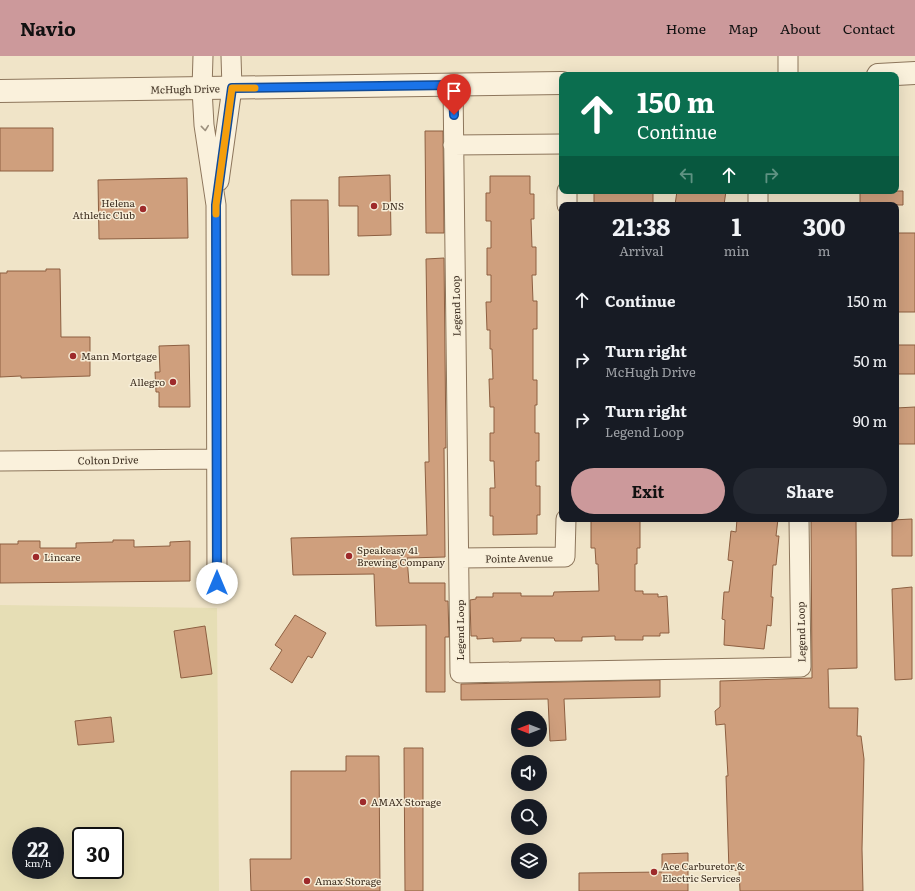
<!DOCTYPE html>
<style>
:root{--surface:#171b24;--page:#242831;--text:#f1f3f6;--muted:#9ea1a6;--accent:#cc999b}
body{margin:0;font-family:Literata,serif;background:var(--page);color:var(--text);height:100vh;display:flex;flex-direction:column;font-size:15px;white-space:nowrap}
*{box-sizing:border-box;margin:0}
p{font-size:13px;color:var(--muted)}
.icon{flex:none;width:22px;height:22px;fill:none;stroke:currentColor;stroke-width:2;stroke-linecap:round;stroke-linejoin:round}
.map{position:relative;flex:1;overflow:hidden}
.sheet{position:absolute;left:559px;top:146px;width:340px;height:320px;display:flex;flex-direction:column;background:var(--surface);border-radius:8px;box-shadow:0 4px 16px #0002}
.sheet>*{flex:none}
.guide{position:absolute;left:559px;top:16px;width:340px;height:122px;border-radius:8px;box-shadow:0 4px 16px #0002;background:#0b6e4f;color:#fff;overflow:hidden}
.needle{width:26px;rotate:270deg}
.buttons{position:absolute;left:511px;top:655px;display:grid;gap:8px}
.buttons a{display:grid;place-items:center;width:36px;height:36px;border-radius:50%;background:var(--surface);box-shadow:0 4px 16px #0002;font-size:20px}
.speed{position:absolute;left:12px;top:771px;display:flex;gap:8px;font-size:20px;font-weight:700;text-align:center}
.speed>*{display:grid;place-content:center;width:52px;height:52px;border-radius:50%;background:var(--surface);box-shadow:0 4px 16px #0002;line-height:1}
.speed small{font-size:10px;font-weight:400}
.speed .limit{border:2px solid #111;border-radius:6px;background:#fff;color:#111}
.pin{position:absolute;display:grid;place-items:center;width:34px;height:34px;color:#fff;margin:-41px -17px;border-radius:50% 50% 50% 0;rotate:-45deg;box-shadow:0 0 4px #0007}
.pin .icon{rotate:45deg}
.me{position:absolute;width:44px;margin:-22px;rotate:0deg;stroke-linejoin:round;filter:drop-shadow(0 0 3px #0008)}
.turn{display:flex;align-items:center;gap:14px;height:84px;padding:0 12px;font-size:18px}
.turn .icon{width:52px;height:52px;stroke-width:2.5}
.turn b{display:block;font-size:28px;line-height:34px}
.lanes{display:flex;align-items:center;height:38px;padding:0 12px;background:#0003;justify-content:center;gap:20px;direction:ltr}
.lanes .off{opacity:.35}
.eta{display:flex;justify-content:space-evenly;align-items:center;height:68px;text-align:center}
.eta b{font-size:24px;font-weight:700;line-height:28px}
.cta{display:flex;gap:8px;margin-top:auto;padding:8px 12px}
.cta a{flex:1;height:46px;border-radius:24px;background:var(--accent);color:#111;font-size:16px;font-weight:700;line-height:46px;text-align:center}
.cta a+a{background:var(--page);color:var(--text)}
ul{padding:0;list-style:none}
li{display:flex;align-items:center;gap:12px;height:60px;padding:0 12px}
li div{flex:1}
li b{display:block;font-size:15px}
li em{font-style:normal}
header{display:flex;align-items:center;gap:24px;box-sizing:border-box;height:56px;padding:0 20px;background:var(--accent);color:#111}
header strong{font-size:19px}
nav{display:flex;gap:22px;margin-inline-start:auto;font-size:14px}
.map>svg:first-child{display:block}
.farmland{fill:#e6deb5;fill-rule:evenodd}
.building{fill:#cf9f7d;stroke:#8d5f41}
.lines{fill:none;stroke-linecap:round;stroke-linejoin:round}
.minor-casing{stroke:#8d765c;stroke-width:21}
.tertiary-casing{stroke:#8d765c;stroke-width:24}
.minor{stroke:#faf1dc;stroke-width:19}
.tertiary{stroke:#faf1dc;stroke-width:22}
.oneway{stroke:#9c907e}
.route-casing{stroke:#114b97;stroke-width:10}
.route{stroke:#1a73e8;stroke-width:7}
.slow{stroke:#f59e0b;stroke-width:7}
.poi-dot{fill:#9e2a2b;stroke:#f7eed8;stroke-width:1.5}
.labels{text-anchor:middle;stroke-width:3;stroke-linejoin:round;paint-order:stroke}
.street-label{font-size:10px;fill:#3d2e20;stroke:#f7eed8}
.poi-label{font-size:10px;fill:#3d2e20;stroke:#f7eed8;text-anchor:start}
</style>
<header>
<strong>Navio</strong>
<nav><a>Home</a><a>Map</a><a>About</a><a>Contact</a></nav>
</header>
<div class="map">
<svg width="915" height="835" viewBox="0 0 915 835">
<rect width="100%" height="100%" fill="#f0e4c8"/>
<path class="farmland" d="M0,549L217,552L219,835H0ZM21,780H55V814H21ZM81,780H115V814H81Z"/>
<path class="building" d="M0,72H53V115H0Z
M425,75H443L444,177H426Z
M390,119L391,179L358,180V150H339V121Z
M490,120H530V138H534V163H531L532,191H536V219H532L533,245H537V273H533V324H537V349H535V377H539V405H536V430H540V459H537V478L493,479V460H490V432H495L494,405H490V377H494V351H490L489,323H493L492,293H490V274H487L486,246H491V219H487V192H491V165H486V137H490Z
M187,122L188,182L99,183L98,124Z
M594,135H653V149H594Z
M677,135H726L724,149H675Z
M860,135H903V149H860Z
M291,144H328L329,219H292Z
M896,177H915V256H896Z
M444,202L446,392H444L445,501L407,502L409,527H445V545H448L449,581H445V636H426V569L376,570L374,518L293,519L291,482L427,479L425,406H429L426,203Z
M46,213H60L61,281H90V320L21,322V320L0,321V217H7V215H46Z
M189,289L190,351H159V336H156L155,316H160L159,290Z
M896,289H915V318H896Z
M915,351V388H896V352Z
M595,463H640V492H637V508H635V535H643V538H658V541L667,540L669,577H660V580H643V584H615V580L582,581V585H555L554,582H521V585L493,586V582L477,583V580H471L470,544L476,543V541H493V537H521V540H553L554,536L599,535L598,508H596L595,492H591V464Z
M737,463H778L776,480H779L776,509H773L771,541H773L771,570L767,569L764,593L724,589L725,564L722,563L724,536H729L733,505L728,504L731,475L736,476Z
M811,463H856L857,612L828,613L829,652H858L857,680H861L864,703L862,793L863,835H740L739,814L729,815L726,720H728L725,668L716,669L715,655L720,651V625L812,622Z
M912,463V500H892V464Z
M113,484H134V491L170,490V486L190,485V525L0,527V488H18V485H40V492H76V487L113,486Z
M912,531V623L895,624L892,533Z
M295,559L326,577L312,602L308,600L292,627L270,613L282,594L275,589Z
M205,570L212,618L181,622L174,575Z
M660,624V641L564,643L566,684L550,685L548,643L461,644V628Z
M111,661L114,686L78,689L75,665Z
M404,692H423V835H405Z
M346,700H379L380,835H251L250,803H291V715H346Z
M688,797V835H579V817L662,816V798Z"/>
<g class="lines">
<defs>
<path id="minor" d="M203,0L202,33L204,69L216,149L217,527
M788,19V0
M453,29L460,617L801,611L799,463
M453,89L562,88
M219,125L232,32L231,0
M567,135V149
M758,135V149
M0,405L216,403
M459,502L565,501L566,463"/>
<path id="tertiary" d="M878,19L915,17
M0,35L562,27"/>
</defs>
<use href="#minor" class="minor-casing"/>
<use href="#tertiary" class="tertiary-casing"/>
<use href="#minor" class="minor"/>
<use href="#tertiary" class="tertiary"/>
</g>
<defs><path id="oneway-chevron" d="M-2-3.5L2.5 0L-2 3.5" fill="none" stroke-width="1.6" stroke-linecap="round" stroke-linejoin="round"/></defs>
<use class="oneway" href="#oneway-chevron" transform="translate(205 72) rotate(84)"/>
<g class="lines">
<defs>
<path id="route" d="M217,527L216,149L232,32L453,29L454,59"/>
</defs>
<use href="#route" class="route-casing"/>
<use href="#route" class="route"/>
<path class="slow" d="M216,158V149L232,32H255"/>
</g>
<g class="poi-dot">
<circle cx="374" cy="150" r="4"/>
<circle cx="143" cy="153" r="4"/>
<circle cx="73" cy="300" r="4"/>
<circle cx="173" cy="326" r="4"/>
<circle cx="349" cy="500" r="4"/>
<circle cx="36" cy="501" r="4"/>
<circle cx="363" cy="746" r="4"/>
<circle cx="654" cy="816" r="4"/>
<circle cx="307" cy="825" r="4"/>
</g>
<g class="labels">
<g class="street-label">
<text transform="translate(185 33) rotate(-1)" y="4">McHugh Drive</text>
<text transform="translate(456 250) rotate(-91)" y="4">Legend Loop</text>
<text transform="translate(108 404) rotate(-1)" y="4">Colton Drive</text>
<text transform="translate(519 502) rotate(-1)" y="4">Pointe Avenue</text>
<text transform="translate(460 574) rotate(-90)" y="4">Legend Loop</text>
<text transform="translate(801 576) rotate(-91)" y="4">Legend Loop</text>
</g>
<g class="poi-label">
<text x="135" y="151" text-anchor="end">Helena<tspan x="135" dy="12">Athletic Club</tspan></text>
<text x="382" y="154">DNS</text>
<text x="81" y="304">Mann Mortgage</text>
<text x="165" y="330" text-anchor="end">Allegro</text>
<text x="357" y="498">Speakeasy 41<tspan x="357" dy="12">Brewing Company</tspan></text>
<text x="44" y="505">Lincare</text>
<text x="371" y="750">AMAX Storage</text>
<text x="662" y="814">Ace Carburetor &amp;<tspan x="662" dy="12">Electric Services</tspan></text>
<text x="315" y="829">Amax Storage</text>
</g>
</g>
</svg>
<div class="buttons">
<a><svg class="needle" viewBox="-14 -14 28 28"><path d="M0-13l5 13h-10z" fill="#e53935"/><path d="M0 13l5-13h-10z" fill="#9ea1a6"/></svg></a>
<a><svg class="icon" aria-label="sound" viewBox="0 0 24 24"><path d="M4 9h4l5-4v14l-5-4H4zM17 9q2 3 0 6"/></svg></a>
<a><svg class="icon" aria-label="search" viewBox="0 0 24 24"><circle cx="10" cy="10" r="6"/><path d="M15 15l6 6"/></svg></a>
<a><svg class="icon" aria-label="layers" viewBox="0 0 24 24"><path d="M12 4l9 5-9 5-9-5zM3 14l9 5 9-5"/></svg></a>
</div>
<div class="speed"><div>22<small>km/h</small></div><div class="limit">30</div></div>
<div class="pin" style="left:454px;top:59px;background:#d93025"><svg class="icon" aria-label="arrive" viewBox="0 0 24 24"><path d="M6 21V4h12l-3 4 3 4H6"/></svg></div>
<svg class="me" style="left:217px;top:527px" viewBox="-20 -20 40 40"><circle r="19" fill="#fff"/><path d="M0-13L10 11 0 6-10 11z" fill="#1a73e8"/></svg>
<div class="guide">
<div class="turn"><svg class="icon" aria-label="ahead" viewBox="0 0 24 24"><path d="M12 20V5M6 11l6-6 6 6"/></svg><div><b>150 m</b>Continue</div></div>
<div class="lanes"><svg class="icon off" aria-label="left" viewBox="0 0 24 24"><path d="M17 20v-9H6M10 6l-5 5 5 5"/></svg><svg class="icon" aria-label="ahead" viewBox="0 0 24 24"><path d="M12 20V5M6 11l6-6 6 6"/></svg><svg class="icon off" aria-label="right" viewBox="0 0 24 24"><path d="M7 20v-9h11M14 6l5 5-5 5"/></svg></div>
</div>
<section class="sheet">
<div class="eta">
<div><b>21:38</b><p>Arrival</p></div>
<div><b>1</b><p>min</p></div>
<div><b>300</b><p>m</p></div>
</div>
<ul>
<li><svg class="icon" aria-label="ahead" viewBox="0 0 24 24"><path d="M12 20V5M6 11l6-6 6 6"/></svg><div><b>Continue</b></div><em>150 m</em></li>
<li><svg class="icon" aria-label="right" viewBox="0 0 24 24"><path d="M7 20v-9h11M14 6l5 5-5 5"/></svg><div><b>Turn right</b><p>McHugh Drive</p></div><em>50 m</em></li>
<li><svg class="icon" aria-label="right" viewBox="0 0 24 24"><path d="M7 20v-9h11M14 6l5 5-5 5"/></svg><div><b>Turn right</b><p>Legend Loop</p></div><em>90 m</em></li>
</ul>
<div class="cta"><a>Exit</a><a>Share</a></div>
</section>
</div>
